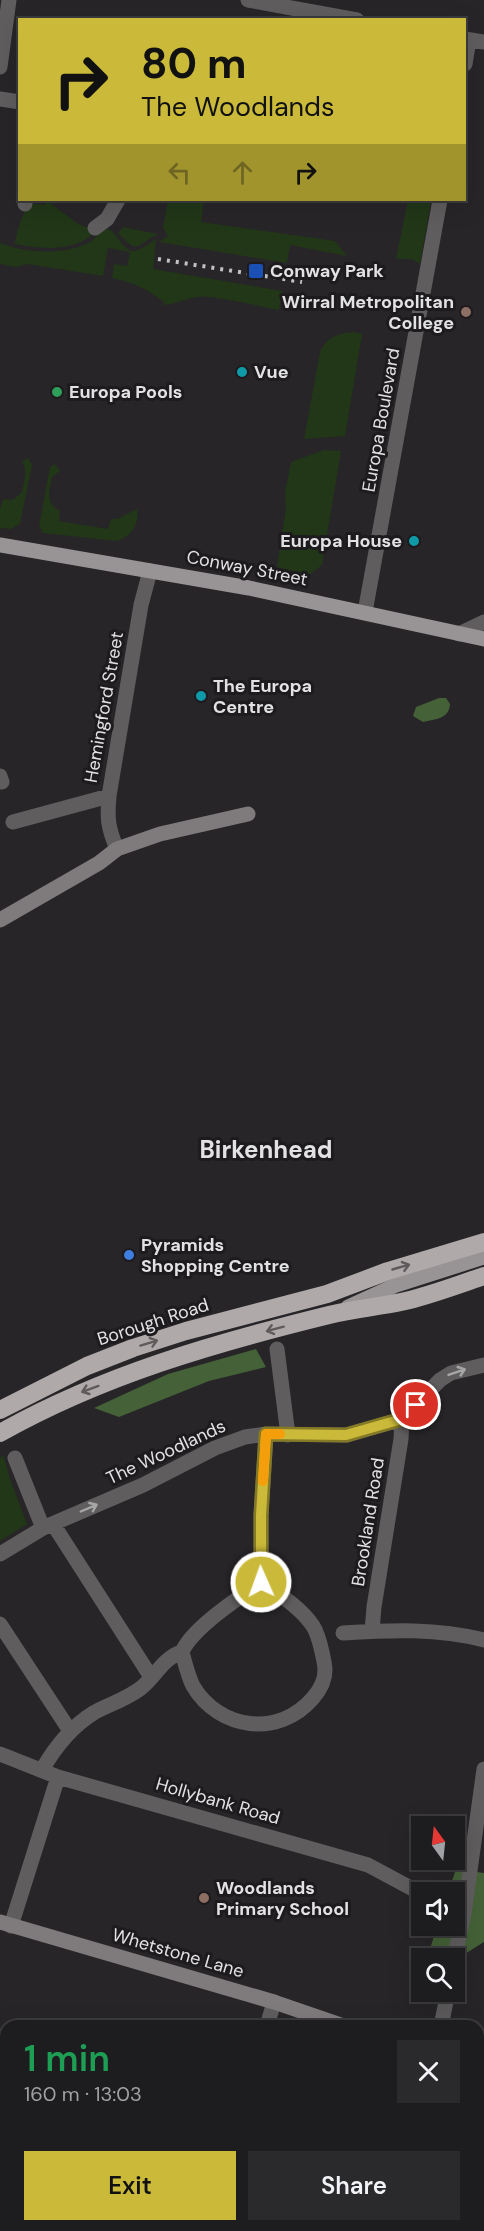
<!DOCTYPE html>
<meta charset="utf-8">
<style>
:root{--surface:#1d1c1e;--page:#2a292b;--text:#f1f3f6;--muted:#a0a1a4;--line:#3b3a3c;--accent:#cbba39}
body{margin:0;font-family:"DM Sans",sans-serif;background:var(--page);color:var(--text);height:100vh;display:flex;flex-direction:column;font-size:22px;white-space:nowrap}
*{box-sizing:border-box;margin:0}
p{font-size:20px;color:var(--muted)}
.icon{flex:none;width:33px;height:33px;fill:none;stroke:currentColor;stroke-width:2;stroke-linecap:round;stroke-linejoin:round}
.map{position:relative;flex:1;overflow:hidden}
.sheet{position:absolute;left:0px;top:2020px;width:484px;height:212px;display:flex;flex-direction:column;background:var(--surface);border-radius:18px 18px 0 0;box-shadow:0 6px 24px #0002,0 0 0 2px var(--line)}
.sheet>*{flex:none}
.banner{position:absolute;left:18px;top:18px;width:448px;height:183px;border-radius:0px;box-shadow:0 6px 24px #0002,0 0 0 2px var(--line);background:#cbba39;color:#111;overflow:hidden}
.needle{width:39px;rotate:345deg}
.fabs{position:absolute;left:411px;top:1816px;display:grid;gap:12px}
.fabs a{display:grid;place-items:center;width:54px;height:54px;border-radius:0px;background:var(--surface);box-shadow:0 6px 24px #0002,0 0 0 2px var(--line);font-size:30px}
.pin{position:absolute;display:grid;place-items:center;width:51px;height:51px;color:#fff;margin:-26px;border:3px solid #fff;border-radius:50%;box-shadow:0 2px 6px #0007}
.me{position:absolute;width:66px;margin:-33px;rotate:358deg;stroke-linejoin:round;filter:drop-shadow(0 0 4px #0008)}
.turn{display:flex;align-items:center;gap:21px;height:126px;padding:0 24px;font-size:27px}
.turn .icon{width:78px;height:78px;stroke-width:2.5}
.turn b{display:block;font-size:42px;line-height:51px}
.lanes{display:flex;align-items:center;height:57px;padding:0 24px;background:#0003;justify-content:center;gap:30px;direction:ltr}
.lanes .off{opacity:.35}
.round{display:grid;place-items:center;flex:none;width:63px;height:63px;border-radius:0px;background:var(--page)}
.head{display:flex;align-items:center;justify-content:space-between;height:102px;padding:0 24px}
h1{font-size:36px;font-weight:600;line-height:45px;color:#1e9e55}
.button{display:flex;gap:12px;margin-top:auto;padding:12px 24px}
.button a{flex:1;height:69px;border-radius:0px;background:var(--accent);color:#111;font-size:24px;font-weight:600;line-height:69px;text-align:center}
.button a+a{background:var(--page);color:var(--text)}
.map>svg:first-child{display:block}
.green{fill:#213717}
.forest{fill:#446137}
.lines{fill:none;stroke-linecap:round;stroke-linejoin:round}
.street{stroke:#5f5d5d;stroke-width:15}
.secondary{stroke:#7f7b7c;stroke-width:15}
.primary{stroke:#989394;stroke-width:15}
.highway{stroke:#afa9a9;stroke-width:18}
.rail{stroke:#c1c0c2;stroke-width:4;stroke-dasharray:3 6;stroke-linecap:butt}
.oneway{stroke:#5f5b5d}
.oneway2{stroke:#a7a6a7}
.route-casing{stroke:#847925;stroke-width:15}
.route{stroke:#cbba39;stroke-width:10}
.slow{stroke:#f59e0b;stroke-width:10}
.transit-dot{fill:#1a4fb4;stroke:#1d1b1e;stroke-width:2}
.education-dot{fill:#8d6e63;stroke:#1d1b1e;stroke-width:2}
.culture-dot{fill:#0f9aa8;stroke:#1d1b1e;stroke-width:2}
.leisure-dot{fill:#2e9e5b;stroke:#1d1b1e;stroke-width:2}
.shop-dot{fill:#3f7fe0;stroke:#1d1b1e;stroke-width:2}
.labels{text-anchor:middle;stroke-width:6;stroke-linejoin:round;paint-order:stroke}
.poi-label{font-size:18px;font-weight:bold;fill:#e2e1e3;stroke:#1d1b1e;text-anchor:start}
.street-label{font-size:18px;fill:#e2e1e3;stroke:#1d1b1e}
.district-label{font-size:24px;font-weight:bold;fill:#e2e1e3;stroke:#1d1b1e}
</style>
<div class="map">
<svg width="484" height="2231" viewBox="0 0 484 2231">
<rect width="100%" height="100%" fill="#272528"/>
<path class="green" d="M46,200L78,224L96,231C76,253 41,249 15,244C15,237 23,210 29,206C34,203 40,204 45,205Z
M168,200H204L201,222L335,241L347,256L290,245L287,263L159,242L168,236L163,228Z
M408,200H431L420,264L412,259H396Z
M123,227L157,234V235C134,245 140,256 118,233Z
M104,229L111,230C131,254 129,258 156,239L153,269L282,291L279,310C262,307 213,295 199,297C187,298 176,304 163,305L164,302C145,288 135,283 112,278L114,264L127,266L130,252L108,248L103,276L28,264L15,267L0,264V243C25,253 65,256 90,242C95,239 99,233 104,229Z
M353,332L362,334L345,436L304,439L320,352C327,337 337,334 353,332Z
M324,450L341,451L322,565L309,575L277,567L286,508L285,492L291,462Z
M28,458L32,465L20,524L11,529L0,528V509L3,499L13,500L22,492C24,482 28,471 22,462Z
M55,464L60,471L52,477C49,492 45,503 60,511L59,521L108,529L111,519H117L137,509C140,524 131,537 116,541L43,533L39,526L50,467Z
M3,1454L10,1479L27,1524L0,1541V1459Z"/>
<path class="forest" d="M439,698H446L450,704C449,719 436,719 423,722L413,716L416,707Z
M256,1349L266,1367L209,1381L119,1417L94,1408L168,1374Z
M456,1869L484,1873V1942L455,1960L427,1959L437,1926H454V1893H448Z"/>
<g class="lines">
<path class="street" d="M248,0L357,20
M465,39L484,42
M465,64L469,40
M0,67L9,0
M0,99L20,102
M25,204V200
M95,228L107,219L118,200
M365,612L440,200
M459,634L484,622
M0,776L2,782
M13,822L109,796
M117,849C108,828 107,819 109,796L141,605L150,571
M277,1349L288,1435
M15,1458L43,1528
M53,1524L151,1677
M0,1554L43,1528L143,1485L215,1448L245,1437L266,1434L347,1435L402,1419L440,1380L451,1373L484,1365
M261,1582V1515L266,1434
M0,1624L70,1731
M372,1631L374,1607L401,1439L402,1419
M343,1633C391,1630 437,1628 484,1640
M0,1754L58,1777L368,1865L422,1894
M42,1770C55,1747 72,1726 95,1712C110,1704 127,1699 141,1688C155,1677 164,1657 182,1652C192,1628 239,1598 261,1582C280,1595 300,1607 313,1626C318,1634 320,1643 322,1652C323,1657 325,1664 325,1670C325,1681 320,1690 313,1698C279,1738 219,1730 193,1686C188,1676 185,1663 182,1652
M11,1926L58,1777
M454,1959L464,1914L484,1769
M267,2026L274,2002
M441,2026L448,1992
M0,2089L6,2090
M102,2231V2226
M239,2231V2226"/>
<path class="secondary" d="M0,920L99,863L117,849L160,834L248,814
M0,1922L274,2002L344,2026
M478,2093L484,2095"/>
<path class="primary" d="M0,545L249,588L484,639
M348,1307L396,1285L484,1257"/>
<path class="highway" d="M0,1410L87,1366L133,1348L186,1331L327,1294L388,1271L484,1242
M0,1433C103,1375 215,1343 329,1315C353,1309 377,1307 401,1302C429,1296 457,1285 484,1276"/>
<path class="rail" d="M158,259L302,282"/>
</g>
<defs><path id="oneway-shaft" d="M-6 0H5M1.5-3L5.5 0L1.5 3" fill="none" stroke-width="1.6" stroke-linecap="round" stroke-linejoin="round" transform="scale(1.5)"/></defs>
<g class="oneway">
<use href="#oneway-shaft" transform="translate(401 1267) rotate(-16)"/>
<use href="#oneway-shaft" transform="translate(275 1329) rotate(165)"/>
<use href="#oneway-shaft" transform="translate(149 1343) rotate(-17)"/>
<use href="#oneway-shaft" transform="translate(90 1389) rotate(160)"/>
</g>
<g class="oneway2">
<use href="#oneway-shaft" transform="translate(457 1372) rotate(-19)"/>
<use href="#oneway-shaft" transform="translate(89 1508) rotate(-23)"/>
</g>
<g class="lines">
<defs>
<path id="route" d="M261,1582V1515L266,1434L346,1435L402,1419L416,1405"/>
</defs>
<use href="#route" class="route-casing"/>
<use href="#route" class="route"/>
<path class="slow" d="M263,1481L266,1434H280"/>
</g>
<rect class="transit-dot" x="248" y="263" width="16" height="16" rx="3"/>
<g class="education-dot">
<circle cx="466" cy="312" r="6"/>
<circle cx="204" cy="1898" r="6"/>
</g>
<g class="culture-dot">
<circle cx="242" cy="372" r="6"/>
<circle cx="414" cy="541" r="6"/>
<circle cx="201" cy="696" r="6"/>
</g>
<circle class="leisure-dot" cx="57" cy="392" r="6"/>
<circle class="shop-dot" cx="129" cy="1255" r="6"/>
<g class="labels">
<g class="poi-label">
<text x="270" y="277">Conway Park</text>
<text x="454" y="308" text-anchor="end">Wirral Metropolitan<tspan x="454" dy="21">College</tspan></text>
<text x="254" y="378">Vue</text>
<text x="69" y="398">Europa Pools</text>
<text x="402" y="547" text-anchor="end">Europa House</text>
<text x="213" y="692">The Europa<tspan x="213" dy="21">Centre</tspan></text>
<text x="141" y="1251">Pyramids<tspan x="141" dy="21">Shopping Centre</tspan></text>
<text x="216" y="1894">Woodlands<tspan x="216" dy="21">Primary School</tspan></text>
</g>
<g class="street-label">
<text transform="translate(381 420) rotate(-80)" y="6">Europa Boulevard</text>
<text transform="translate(247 568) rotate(11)" y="6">Conway Street</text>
<text transform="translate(104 707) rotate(-80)" y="6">Hemingford Street</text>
<text transform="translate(153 1322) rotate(-18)" y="6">Borough Road</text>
<text transform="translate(166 1452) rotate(-25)" y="6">The Woodlands</text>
<text transform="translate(368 1522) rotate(-81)" y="6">Brookland Road</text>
<text transform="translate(218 1801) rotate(16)" y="6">Hollybank Road</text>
<text transform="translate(178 1953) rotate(16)" y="6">Whetstone Lane</text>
</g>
<g class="district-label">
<text x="266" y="1158">Birkenhead</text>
</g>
</g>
</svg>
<div class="fabs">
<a><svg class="needle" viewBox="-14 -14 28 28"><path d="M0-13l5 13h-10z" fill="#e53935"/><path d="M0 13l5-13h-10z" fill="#a0a1a4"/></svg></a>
<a><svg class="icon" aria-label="sound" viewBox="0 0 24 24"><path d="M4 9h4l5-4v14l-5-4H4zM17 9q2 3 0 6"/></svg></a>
<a><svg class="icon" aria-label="search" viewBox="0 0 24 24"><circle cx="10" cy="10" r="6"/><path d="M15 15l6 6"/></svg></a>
</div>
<div class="pin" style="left:416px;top:1405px;background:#d93025"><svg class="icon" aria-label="arrive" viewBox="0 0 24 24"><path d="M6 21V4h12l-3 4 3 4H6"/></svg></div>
<svg class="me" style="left:261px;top:1582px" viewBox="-20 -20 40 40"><circle r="17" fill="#cbba39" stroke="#fff" stroke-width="3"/><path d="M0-11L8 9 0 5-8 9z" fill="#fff"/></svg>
<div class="banner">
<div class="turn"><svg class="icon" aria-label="right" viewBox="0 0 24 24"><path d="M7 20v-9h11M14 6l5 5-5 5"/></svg><div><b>80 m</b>The Woodlands</div></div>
<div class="lanes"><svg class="icon off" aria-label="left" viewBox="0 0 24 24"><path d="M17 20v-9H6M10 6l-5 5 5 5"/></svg><svg class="icon off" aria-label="ahead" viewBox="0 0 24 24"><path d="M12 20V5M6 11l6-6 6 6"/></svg><svg class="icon" aria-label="right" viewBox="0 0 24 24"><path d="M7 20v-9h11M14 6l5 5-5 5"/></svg></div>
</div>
<section class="sheet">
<div class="head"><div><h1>1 min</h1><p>160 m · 13:03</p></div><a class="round"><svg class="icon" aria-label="close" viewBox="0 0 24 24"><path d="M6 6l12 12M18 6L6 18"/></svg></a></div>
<div class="button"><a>Exit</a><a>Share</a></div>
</section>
</div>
